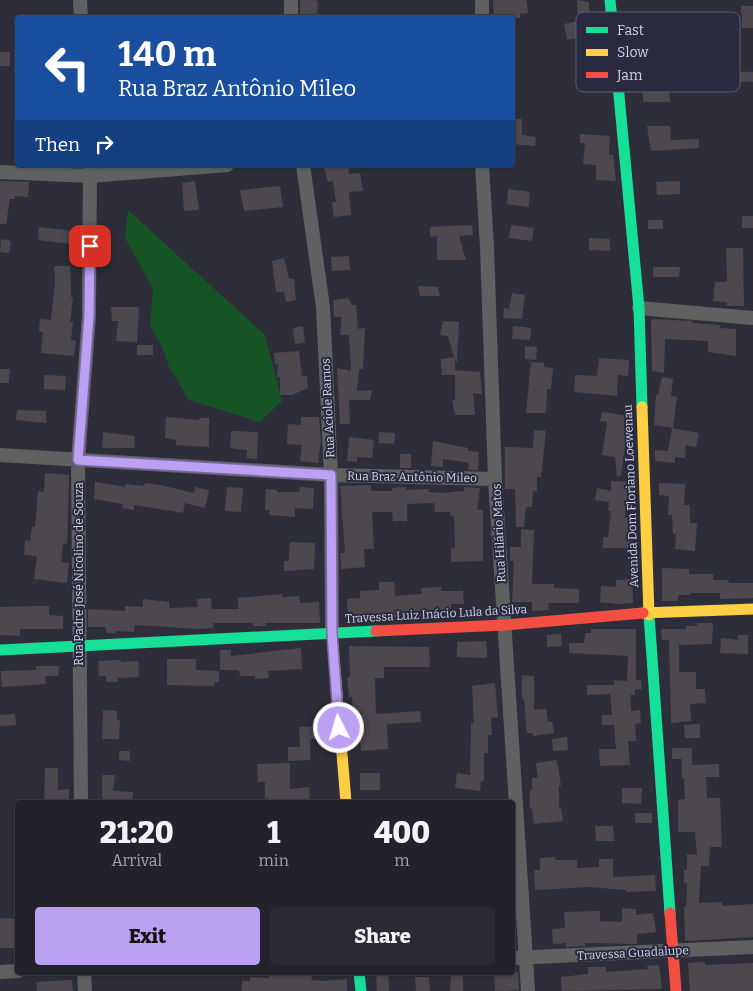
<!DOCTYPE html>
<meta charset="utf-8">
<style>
:root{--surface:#22222c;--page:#2a2a34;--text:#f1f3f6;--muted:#a2a4a9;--line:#3f3f48;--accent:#bca0f2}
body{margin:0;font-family:Bitter,serif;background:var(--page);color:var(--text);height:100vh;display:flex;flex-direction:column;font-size:19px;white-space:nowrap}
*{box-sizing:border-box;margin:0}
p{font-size:16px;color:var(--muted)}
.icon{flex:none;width:28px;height:28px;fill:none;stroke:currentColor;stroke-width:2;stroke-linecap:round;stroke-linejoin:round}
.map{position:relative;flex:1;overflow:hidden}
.side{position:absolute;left:15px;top:800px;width:500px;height:175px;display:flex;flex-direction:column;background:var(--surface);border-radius:5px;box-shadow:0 1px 4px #0004,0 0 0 1px var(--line)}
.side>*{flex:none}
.hud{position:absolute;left:15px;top:15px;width:500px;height:152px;border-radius:5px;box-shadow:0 1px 4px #0004,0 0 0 1px var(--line);background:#1a4fa0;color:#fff;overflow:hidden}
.pin{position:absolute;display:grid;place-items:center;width:42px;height:42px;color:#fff;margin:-21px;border-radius:10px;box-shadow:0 2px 8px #0006}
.me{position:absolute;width:55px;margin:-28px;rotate:355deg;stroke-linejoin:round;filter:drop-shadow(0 0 4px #0008)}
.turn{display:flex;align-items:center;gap:18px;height:105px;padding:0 20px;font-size:22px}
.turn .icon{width:65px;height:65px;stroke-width:2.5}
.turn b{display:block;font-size:35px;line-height:42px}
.then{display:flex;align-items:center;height:48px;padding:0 20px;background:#0003;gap:10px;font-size:19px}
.eta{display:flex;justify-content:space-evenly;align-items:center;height:85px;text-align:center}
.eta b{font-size:30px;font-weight:800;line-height:35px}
.button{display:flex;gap:10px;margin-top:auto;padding:10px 20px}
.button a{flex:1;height:58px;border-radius:5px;background:var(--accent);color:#111;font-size:20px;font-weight:800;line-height:58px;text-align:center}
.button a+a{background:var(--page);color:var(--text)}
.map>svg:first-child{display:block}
.green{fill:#175425}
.building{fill:#4d484e}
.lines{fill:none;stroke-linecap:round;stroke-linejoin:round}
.street{stroke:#5e6160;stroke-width:14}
.fast{stroke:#16e098;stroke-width:11}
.slow{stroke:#ffcf43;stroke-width:11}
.jam{stroke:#f24e42;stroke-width:11}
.route-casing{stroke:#7a689d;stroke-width:12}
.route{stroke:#bca0f2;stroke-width:9}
.labels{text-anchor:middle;stroke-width:4;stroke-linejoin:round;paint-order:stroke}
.street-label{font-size:12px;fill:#d3d4e3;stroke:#292a3f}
.key{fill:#292a3f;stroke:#5c5d70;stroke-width:1}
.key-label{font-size:14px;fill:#d3d4e3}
</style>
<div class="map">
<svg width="753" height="991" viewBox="0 0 753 991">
<rect width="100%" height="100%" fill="#2e2e3a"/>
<path class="green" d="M128,210L265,335L282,401L260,422L189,400L169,367L162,346L150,327L153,289L125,238Z"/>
<path class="building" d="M300,0H316L318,3L317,18H300Z
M493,0H526L528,13L520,14V18H507L506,15L494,16Z
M577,0L589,2V13H586L591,36L567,40L564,24L578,21Z
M741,6H753V28H742Z
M0,52H10V66H0Z
M676,52L677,64H665V89H669L670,102H643V65L635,66L634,54Z
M729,71L753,72V82L729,81Z
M512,119H522V135L536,137L535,146L512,144Z
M647,126H670L671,140L699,139V148L651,151Z
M580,134L610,136L609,155H613L616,181L596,180V165L583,164L585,143H580Z
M334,165H348L349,174L360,173L363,191L349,192L351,215L334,217L332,202H336L333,181L328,182L324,167Z
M0,181L29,182L28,197L15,196V199H10L6,224H0Z
M195,181L199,210L184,211L182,183Z
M680,181V194L657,195L656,182Z
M280,186L283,207L244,211L240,190Z
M508,189L530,192L529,207L507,204Z
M742,216H753V228H742Z
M648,220H663V229H648Z
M472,225L473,235L459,236L466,260H437V236L430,237V227Z
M511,225L534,228L532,241L509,238Z
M39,227L72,231L71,244L38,240Z
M589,238L610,239V251L589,250Z
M1,239L11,241L9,253L0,252Z
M726,248H743L744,306H727V302L713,301L715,282H727Z
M349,256L350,270L332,271L331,257Z
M284,258L289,279H294L296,300L286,302L284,292H276L272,261Z
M54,266H70L71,297L73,298L70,322H73L71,340L76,341L74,356L41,353L43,332L39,331L40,319L51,320L55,282Z
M653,267H680L679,277H653Z
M418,286L438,287L440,296H420Z
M512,293L525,295L522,319L503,318L504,308L509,309Z
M348,298L352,305H356L358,329L365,328L363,369H359L357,391L372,390L370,400H349L350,424H340L337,368L351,371L349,335H340L342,317H334L333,300Z
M111,307H139L137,342L116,341L118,321H112Z
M651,319L692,321V323L720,325V328L736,329V356L708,352V341L665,339L664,373L652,371Z
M443,321L459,322L457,363L455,360V370L480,372L482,394L473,393L475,415H455L452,400H455V375H442L441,359L454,357L448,336L440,335Z
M303,326L305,343L295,344L293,328Z
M513,326L531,328L530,340L512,339Z
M137,345H153V355H137Z
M525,346L537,347L536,360L525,359Z
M299,351L302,376H307L308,388L292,395H280V377H277L278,364L275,365L274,353Z
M599,358L629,360L628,376L618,375L617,396L574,392L575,375L597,376Z
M531,362L544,363V367L553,368L551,389H547L546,413H526Z
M0,369H10L9,383H0Z
M44,375L66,376L65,390L44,389Z
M662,377L673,379L671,396L677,397L673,428L699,433L696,447L686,445L685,458L675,457V463L655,461V450L668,451L672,428L654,425L656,394L658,395Z
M17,410L46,411V423L16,420Z
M602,412L629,416L621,476H617L615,457L602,455L607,422L600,421Z
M166,417L199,420V418H209V447L176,445V440L165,438Z
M301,417H319L321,441L318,463L300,461L302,445L287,444L288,424L301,425Z
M534,430L546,431L541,477H537V491H533L532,507H526L524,527H516L515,489H505V447L533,448Z
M231,431L258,432L257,459L247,458V450L230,448Z
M103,432L135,436L134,448H102Z
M379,432L395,433L394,444L378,443Z
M349,437L374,440L372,458L357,457V462L347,461Z
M433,441L468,448V451L479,452L478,470H468L469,463L443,459V467L431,466Z
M400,454H411V468H400Z
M45,473L69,475L67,544L63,543L61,562L69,563L67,583L34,579L37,556L24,555L25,540L30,541L32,527H35L38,491L44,492Z
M611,481L628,482L625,518L631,519L629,538H631V548H603V537H608L611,511H608L609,502L595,500L597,488L611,491Z
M95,482L125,487V484L144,486L145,483L160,485L194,493L195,487L209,490L205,508L185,503L183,513L134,505V510L122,508L123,504L94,499Z
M659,483L685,484L684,505H690V523H697L695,551L675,549L676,534H673L672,515H668L669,496L659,495Z
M371,485V491H392V488L406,487V490L428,489L429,492L443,493L464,491V487L480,488L477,510H483V561L451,562V548H455L454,516L451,517L450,512H435L434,503L407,504V521H393L392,512H372L374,549H364L365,567L341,569L340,553H345L340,486Z
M227,487L243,488L241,512L225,511Z
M300,487L314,488L313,509L295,508V517L269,515L270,510H265L266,489L277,490V492H299Z
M521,529L534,530L532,584H554V588L579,589V603H548L549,610L532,611V602H512L514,561H510V547H521Z
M290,542L315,543L314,569L284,571V561H289Z
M662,568L689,569V574H713V580H728L729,583H753V598L720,599V593H690V595H678V601H662Z
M632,579L633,603L617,604L600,602L601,586L616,587V580Z
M379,582H394L395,596L422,594L421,588L441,587V591H463L464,604H451V616L439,617L438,610H431V617L348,620L347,599L360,598V591L379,590Z
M282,594V597L299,596L300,603L319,602L320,623H266V626H253V623H213V628L199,629L134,625V632L116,631V633H106V627H88V609L125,611V606L143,607V599L169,602V608L198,607L197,599L211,598L212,609H238V598Z
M35,606H49V615L63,616V629H20V636L0,635V607Z
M697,623H713L712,644L679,645V672H696V689H705L706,703L690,704L691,721L671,723L669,640H662L661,629H686V626H697Z
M591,629H636V680H641L642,689L635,690V695H630L631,711L640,710L641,723L635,724L636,741H628L630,765L600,766L599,749H616L614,725H602V715H612L610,694L587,695V685H614V680L627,681L628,656L569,653V643H584L585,633H591Z
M561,634L562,646L547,647V635Z
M738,635H748V654L720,653L721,638L738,640Z
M486,641L487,658L457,657V642Z
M349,646L429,647L430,667H384V678H375L376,714L420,711L421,722L387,724L388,749L361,751L359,726H354L352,697H349L347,678L350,677Z
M301,648L302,669L268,671L269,678L255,679V676H240L239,670H220V650H231V656Z
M167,659H196V670L219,671V682H215L214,686L167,685Z
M121,660V662L138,661L139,677L118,678V682H106V676H99L98,661Z
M36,666H59L58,676H45L46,684L2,687L1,671L36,670Z
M522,675L534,676V710L546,709L548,722L552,721L554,733L533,736V733H527L524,699H522Z
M495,683L498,717L491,718L492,735H488V753H484V781H481L480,791L455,788L457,773L470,775L471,723H474L472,686Z
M103,710L117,711V720H120L119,739H102Z
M15,714L16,725L0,726V715Z
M700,724V738H685L684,725Z
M319,726V739H310V760L288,761V747H300L299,727Z
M567,737L568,750L553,751L552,739Z
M672,748H692V765L719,764V777H706L707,798H720L722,847H710L709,866H701L699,903L722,902V906L753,904V937L685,941L684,907L686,906L687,883H684V870H687V854L697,855L695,832H678V800L685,799L684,778H682V759H672Z
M119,751H130V761L119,760Z
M557,760L561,786H559V807H561L563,821L534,824L532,809L530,808V790H532V778L538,777L536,763Z
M290,763V789L309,787L310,802H268V798H265V782H258L257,764Z
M45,768H58V790L69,789V802H44Z
M360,773H380V790H360Z
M102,775H115L113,791L133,792L132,802L102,800Z
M622,788H642L641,804L622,803Z
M635,813H652V823H635Z
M595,826H613L614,841H596Z
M555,857V860H577V868L599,867V859H613V877L655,875L656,891L626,892V890L589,887L535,890L534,870H540V858Z
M622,908L636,909V915L653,913L656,932L637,934V944L585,943V946L566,947V943L553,944L552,929L565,928L564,912L600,911V921L622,922Z
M0,918L18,919L17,948H0Z
M705,962V965L753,963V991H690L688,963Z
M659,965L662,989L562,991L561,977L588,974V967H606V972L648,969L647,966Z
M376,972H388L389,991H377Z
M518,972L519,990L495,991L494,974Z
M451,974H463V991H450Z
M269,976H312L311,980L323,981L347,979V991H242V981H250V977L269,978Z
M415,977H429L430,991H416Z
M72,980L73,991H37L36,982Z"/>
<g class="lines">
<path class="street" d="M80,0L81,18
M291,18V0
M482,18V0
M303,165L323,307L331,475L332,634
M482,165L487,247L495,479L528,991
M0,172L90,176L227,165
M639,308L753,318
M0,455L331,475L495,479
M81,802L78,461L89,316L90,165
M512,958L753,947
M0,972L18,971
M84,972L85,991"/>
<path class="fast" d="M610,0L639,308L642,407
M649,615L670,913
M0,650L376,631
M359,972L361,991"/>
<path class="slow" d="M642,407L649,615
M643,613L753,609
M332,634L346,802"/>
<path class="jam" d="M376,631L504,625L643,613
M670,913L676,991"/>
</g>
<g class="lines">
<defs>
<path id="route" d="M90,246L89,316L78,460L331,475L332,634L339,728"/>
</defs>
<use href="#route" class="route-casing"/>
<use href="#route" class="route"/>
</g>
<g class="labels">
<g class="street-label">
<text transform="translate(328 408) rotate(-93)" y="4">Rua Aciole Ramos</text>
<text transform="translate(412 477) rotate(1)" y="4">Rua Braz Antônio Mileo</text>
<text transform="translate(631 496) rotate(-92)" y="4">Avenida Dom Floriano Loewenau</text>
<text transform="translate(499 533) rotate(-93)" y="4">Rua Hilário Matos</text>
<text transform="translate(79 574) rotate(-90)" y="4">Rua Padre José Nicolino de Souza</text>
<text transform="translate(436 614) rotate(-3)" y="4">Travessa Luiz Inácio Lula da Silva</text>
<text transform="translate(633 953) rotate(-3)" y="4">Travessa Guadalupe</text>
</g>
</g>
<rect x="576" y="12" width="164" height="80" rx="8" class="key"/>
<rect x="586" y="27" width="22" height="6" fill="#16e098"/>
<rect x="586" y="49" width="22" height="7" fill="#ffcf43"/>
<rect x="586" y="72" width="22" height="6" fill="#f24e42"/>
<g class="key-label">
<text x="617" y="35">Fast</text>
<text x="617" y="57">Slow</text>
<text x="617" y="80">Jam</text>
</g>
</svg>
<div class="pin" style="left:90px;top:246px;background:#d93025"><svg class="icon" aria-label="arrive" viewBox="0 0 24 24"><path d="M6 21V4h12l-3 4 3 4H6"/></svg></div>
<svg class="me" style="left:339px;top:728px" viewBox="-20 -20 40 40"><circle r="17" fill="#bca0f2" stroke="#fff" stroke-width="3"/><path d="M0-11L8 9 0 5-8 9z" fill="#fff"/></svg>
<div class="hud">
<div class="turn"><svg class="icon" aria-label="left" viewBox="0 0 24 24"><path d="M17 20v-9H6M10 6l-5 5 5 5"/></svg><div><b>140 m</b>Rua Braz Antônio Mileo</div></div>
<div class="then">Then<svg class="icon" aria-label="right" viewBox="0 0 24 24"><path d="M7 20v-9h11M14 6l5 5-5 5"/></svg></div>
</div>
<section class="side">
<div class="eta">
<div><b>21:20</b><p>Arrival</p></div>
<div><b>1</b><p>min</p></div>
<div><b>400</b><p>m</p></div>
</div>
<div class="button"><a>Exit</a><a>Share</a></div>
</section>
</div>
